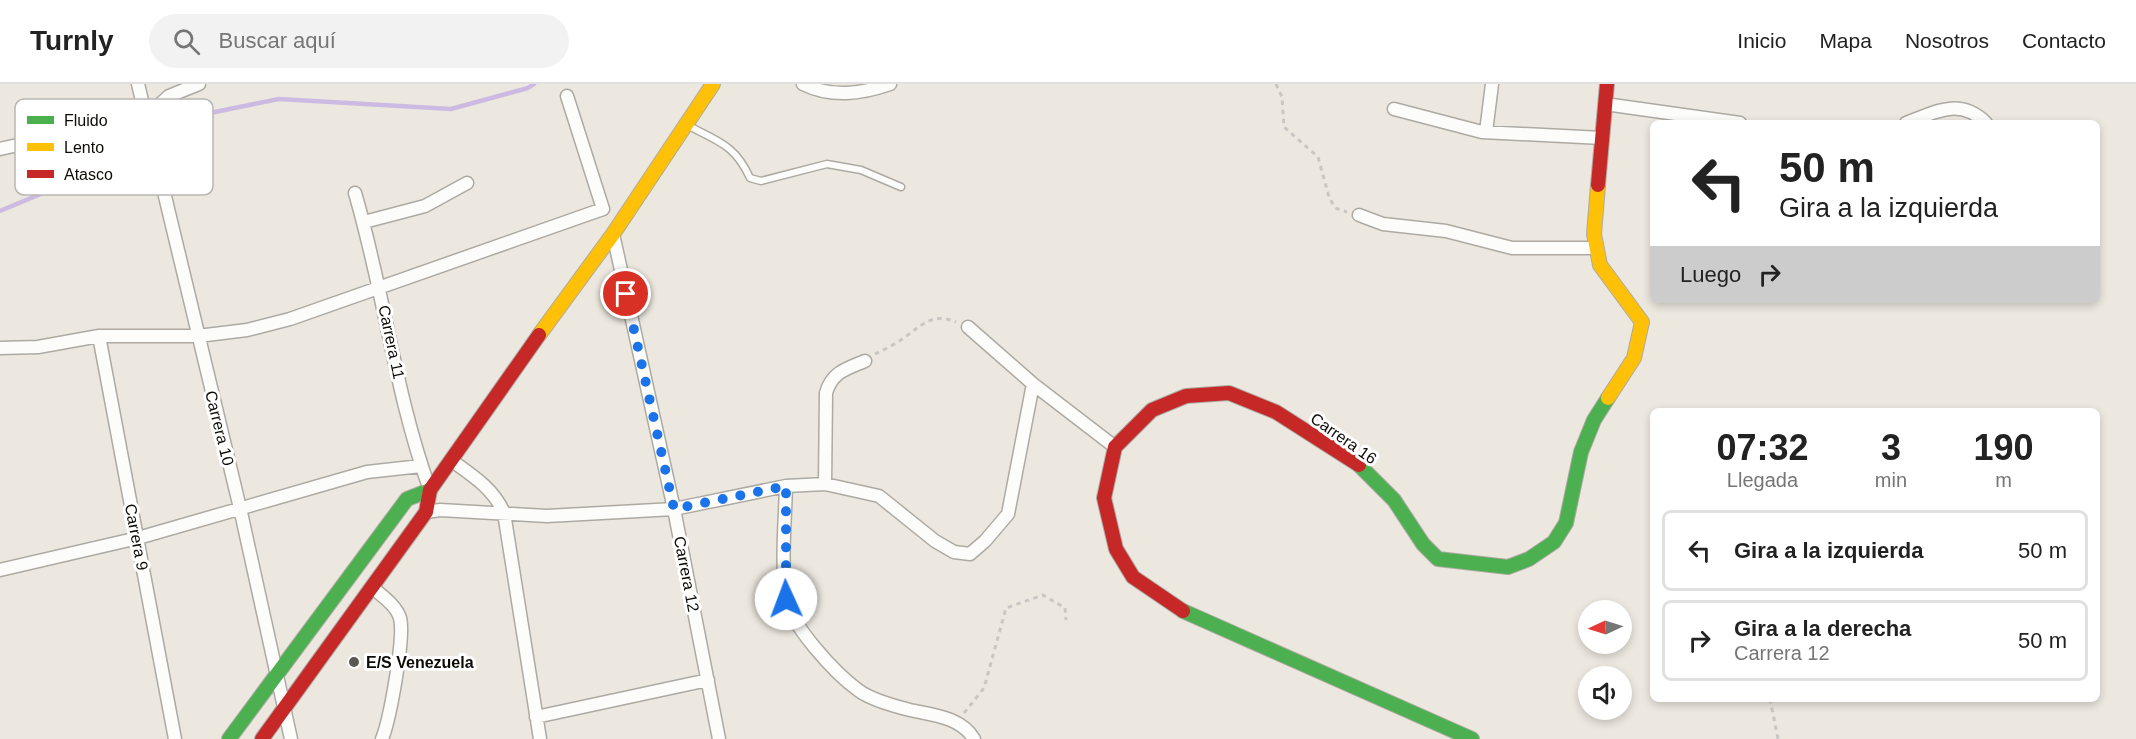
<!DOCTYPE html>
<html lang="es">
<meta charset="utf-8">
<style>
:root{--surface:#fff;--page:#f2f2f2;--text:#222;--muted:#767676;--line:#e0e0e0}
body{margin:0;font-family:Helvetica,sans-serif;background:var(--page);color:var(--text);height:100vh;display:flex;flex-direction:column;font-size:22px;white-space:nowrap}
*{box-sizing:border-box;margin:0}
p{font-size:20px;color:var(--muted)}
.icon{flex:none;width:33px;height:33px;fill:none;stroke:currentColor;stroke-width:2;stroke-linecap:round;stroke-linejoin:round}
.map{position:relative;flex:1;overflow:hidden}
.side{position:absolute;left:1650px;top:324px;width:450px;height:294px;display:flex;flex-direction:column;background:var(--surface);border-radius:9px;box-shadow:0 3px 9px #0003}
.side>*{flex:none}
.top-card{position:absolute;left:1650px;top:36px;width:450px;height:183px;border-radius:9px;box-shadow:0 3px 9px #0003;background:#fff;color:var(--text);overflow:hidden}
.needle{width:39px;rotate:266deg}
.buttons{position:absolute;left:1578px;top:516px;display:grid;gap:12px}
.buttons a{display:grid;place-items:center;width:54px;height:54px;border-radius:50%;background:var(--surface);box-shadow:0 3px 9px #0003;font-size:30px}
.pin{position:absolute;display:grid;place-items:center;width:51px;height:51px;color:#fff;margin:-26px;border:3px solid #fff;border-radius:50%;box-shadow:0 2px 6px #0007}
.me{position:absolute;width:66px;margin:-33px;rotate:358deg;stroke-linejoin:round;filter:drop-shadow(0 0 4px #0008)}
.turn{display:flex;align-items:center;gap:21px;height:126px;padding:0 30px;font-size:27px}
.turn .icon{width:78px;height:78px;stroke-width:2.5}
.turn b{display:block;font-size:42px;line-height:51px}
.then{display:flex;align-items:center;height:57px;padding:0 30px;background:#0003;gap:12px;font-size:22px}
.eta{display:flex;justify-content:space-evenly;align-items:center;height:102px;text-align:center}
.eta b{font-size:36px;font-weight:700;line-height:42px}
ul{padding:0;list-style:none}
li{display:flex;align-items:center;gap:18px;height:81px;margin:0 12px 9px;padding:0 18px;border:3px solid var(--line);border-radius:9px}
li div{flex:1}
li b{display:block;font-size:22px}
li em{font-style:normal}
header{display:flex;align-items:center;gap:36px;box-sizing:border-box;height:84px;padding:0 30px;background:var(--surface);border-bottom:2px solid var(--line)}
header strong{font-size:28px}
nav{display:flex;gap:33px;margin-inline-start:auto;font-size:21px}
.search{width:420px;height:54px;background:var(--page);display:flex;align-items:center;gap:15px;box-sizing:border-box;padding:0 21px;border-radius:33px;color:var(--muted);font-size:22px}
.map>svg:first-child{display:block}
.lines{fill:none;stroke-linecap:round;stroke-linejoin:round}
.stream{stroke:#ccbae2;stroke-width:4.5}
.lane-casing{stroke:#adaaa3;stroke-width:9}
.street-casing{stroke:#adaaa3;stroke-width:15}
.fast-casing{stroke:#adaaa3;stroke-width:16}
.slow-casing{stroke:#adaaa3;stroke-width:16}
.jam-casing{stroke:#adaaa3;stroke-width:16}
.path{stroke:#c9c7c4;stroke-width:3;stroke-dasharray:4.5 4.5;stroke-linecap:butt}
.lane{stroke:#fcfcfa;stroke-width:6}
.street{stroke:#fcfcfa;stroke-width:12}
.fast{stroke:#4caf50;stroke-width:14}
.slow{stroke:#ffc107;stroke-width:14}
.jam{stroke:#c62828;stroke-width:14}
.route{stroke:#1a73e8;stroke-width:10;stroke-dasharray:0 18}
.poi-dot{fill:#5b5852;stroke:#fff;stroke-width:2}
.labels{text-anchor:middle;stroke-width:6;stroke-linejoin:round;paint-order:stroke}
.street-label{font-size:16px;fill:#0d0b06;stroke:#fff}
.poi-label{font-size:16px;font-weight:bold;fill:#0d0b06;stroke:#fff;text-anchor:start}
.key{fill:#fff;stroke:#b6b6b4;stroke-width:1.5}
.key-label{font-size:16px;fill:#0d0b06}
</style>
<header>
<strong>Turnly</strong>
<div class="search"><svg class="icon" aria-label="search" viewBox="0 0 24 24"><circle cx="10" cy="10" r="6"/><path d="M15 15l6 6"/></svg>Buscar aquí</div>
<nav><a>Inicio</a><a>Mapa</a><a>Nosotros</a><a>Contacto</a></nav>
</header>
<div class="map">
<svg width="2136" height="655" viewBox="0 0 2136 655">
<rect width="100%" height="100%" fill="#ece8df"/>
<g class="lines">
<path class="stream" d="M0,127L103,84L205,30L279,15L451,25L528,4L534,0"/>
<defs>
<path id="lane" d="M689,42C719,58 735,61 750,94L761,97L827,80L861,86L901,103"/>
<path id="street" d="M138,0L240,424L291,655
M803,0C832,14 861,10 890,0
M567,12L603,125
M1605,20L1740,39
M1394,25L1482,48L1602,54
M1906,39C1935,28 1960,13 1986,39
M1486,48L1492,0
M0,65L146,33L169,12L199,0
M355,109C384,207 395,310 430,406
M1359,131L1383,140L1446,147L1512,164H1597
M364,138L425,122L467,99
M613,150L674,425L719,655
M968,243L1033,300L1115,363
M99,252L175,655
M0,264L38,263L99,252H198L247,246L290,235L603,125
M451,376C472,391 494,405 504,429L540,655
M825,400L826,309C832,288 846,285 865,277
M786,402C785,439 781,477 786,513C789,540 836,590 858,606C871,616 894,622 910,626C933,631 961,633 974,655
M426,428L440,426L547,432L638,427L674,425L786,402L825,400L879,412L935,457L954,468L970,470L985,457L1008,430L1033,300
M0,486L138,454L367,388L421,382
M372,503C382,512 396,521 400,534C405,553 390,635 382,655
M536,633L708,596"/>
<path id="fast" d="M1359,381L1394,416L1423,460L1438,475L1508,483L1529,475L1554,458L1566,439L1581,368L1594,336L1608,314
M1183,527L1472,655
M229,655L407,415L430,406"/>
<path id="slow" d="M1598,101L1594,150L1600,181L1642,238L1634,274L1608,314
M539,251L613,150L713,0"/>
<path id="jam" d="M1598,101L1607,0
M1183,527L1133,493L1116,465L1104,414L1115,363L1152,326L1186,312L1229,309L1276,328L1359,381
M262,655L426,428L430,406L539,251"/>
</defs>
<use href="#lane" class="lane-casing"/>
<use href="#street" class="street-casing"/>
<use href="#fast" class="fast-casing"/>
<use href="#slow" class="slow-casing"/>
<use href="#jam" class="jam-casing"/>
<path class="path" d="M1276,0L1282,13L1284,43L1318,73L1329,113L1335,124L1347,128
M875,270C885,265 896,260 905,253C922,241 933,228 956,238
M1770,615L1778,655
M964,629L984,604L1006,524L1043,511L1065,524L1066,536"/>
<use href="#lane" class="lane"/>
<use href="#street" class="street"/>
<use href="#fast" class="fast"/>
<use href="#slow" class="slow"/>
<use href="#jam" class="jam"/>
</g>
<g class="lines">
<path class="route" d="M626,210L674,425L786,402V515"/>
</g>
<circle class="poi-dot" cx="354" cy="578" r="6"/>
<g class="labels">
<g class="street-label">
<text transform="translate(392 258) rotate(78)" y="6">Carrera 11</text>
<text transform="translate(220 344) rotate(76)" y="6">Carrera 10</text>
<text transform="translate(1344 354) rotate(35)" y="6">Carrera 16</text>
<text transform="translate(137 453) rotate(79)" y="6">Carrera 9</text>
<text transform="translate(687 490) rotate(79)" y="6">Carrera 12</text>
</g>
<g class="poi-label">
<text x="366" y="584">E/S Venezuela</text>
</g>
</g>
<rect x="15" y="15" width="198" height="96" rx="9" class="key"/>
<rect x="27" y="32" width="27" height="8" fill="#4caf50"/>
<rect x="27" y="59" width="27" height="8" fill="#ffc107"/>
<rect x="27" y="86" width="27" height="8" fill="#c62828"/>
<g class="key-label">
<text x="64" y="42">Fluido</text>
<text x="64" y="69">Lento</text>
<text x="64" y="96">Atasco</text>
</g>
</svg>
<div class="buttons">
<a><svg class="needle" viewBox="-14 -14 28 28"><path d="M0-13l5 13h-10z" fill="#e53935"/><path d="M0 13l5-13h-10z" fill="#767676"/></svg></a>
<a><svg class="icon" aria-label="sound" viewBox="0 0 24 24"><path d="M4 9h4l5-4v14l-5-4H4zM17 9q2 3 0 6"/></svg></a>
</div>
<div class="pin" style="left:626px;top:210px;background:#d93025"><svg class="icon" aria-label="arrive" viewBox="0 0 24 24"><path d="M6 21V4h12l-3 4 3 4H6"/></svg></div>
<svg class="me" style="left:786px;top:515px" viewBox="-20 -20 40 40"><circle r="19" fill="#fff"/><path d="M0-13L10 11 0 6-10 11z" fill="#1a73e8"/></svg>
<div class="top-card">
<div class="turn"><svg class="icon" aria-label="left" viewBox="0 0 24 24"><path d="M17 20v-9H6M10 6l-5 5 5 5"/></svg><div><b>50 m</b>Gira a la izquierda</div></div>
<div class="then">Luego<svg class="icon" aria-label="right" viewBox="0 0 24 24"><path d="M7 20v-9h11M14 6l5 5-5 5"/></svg></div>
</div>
<section class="side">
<div class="eta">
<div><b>07:32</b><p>Llegada</p></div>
<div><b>3</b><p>min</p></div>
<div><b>190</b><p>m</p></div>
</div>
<ul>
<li><svg class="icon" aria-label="left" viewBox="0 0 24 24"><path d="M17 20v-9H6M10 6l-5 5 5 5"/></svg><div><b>Gira a la izquierda</b></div><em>50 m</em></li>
<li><svg class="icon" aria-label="right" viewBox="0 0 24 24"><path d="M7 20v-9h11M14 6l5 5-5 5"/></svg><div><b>Gira a la derecha</b><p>Carrera 12</p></div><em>50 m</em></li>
</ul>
</section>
</div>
